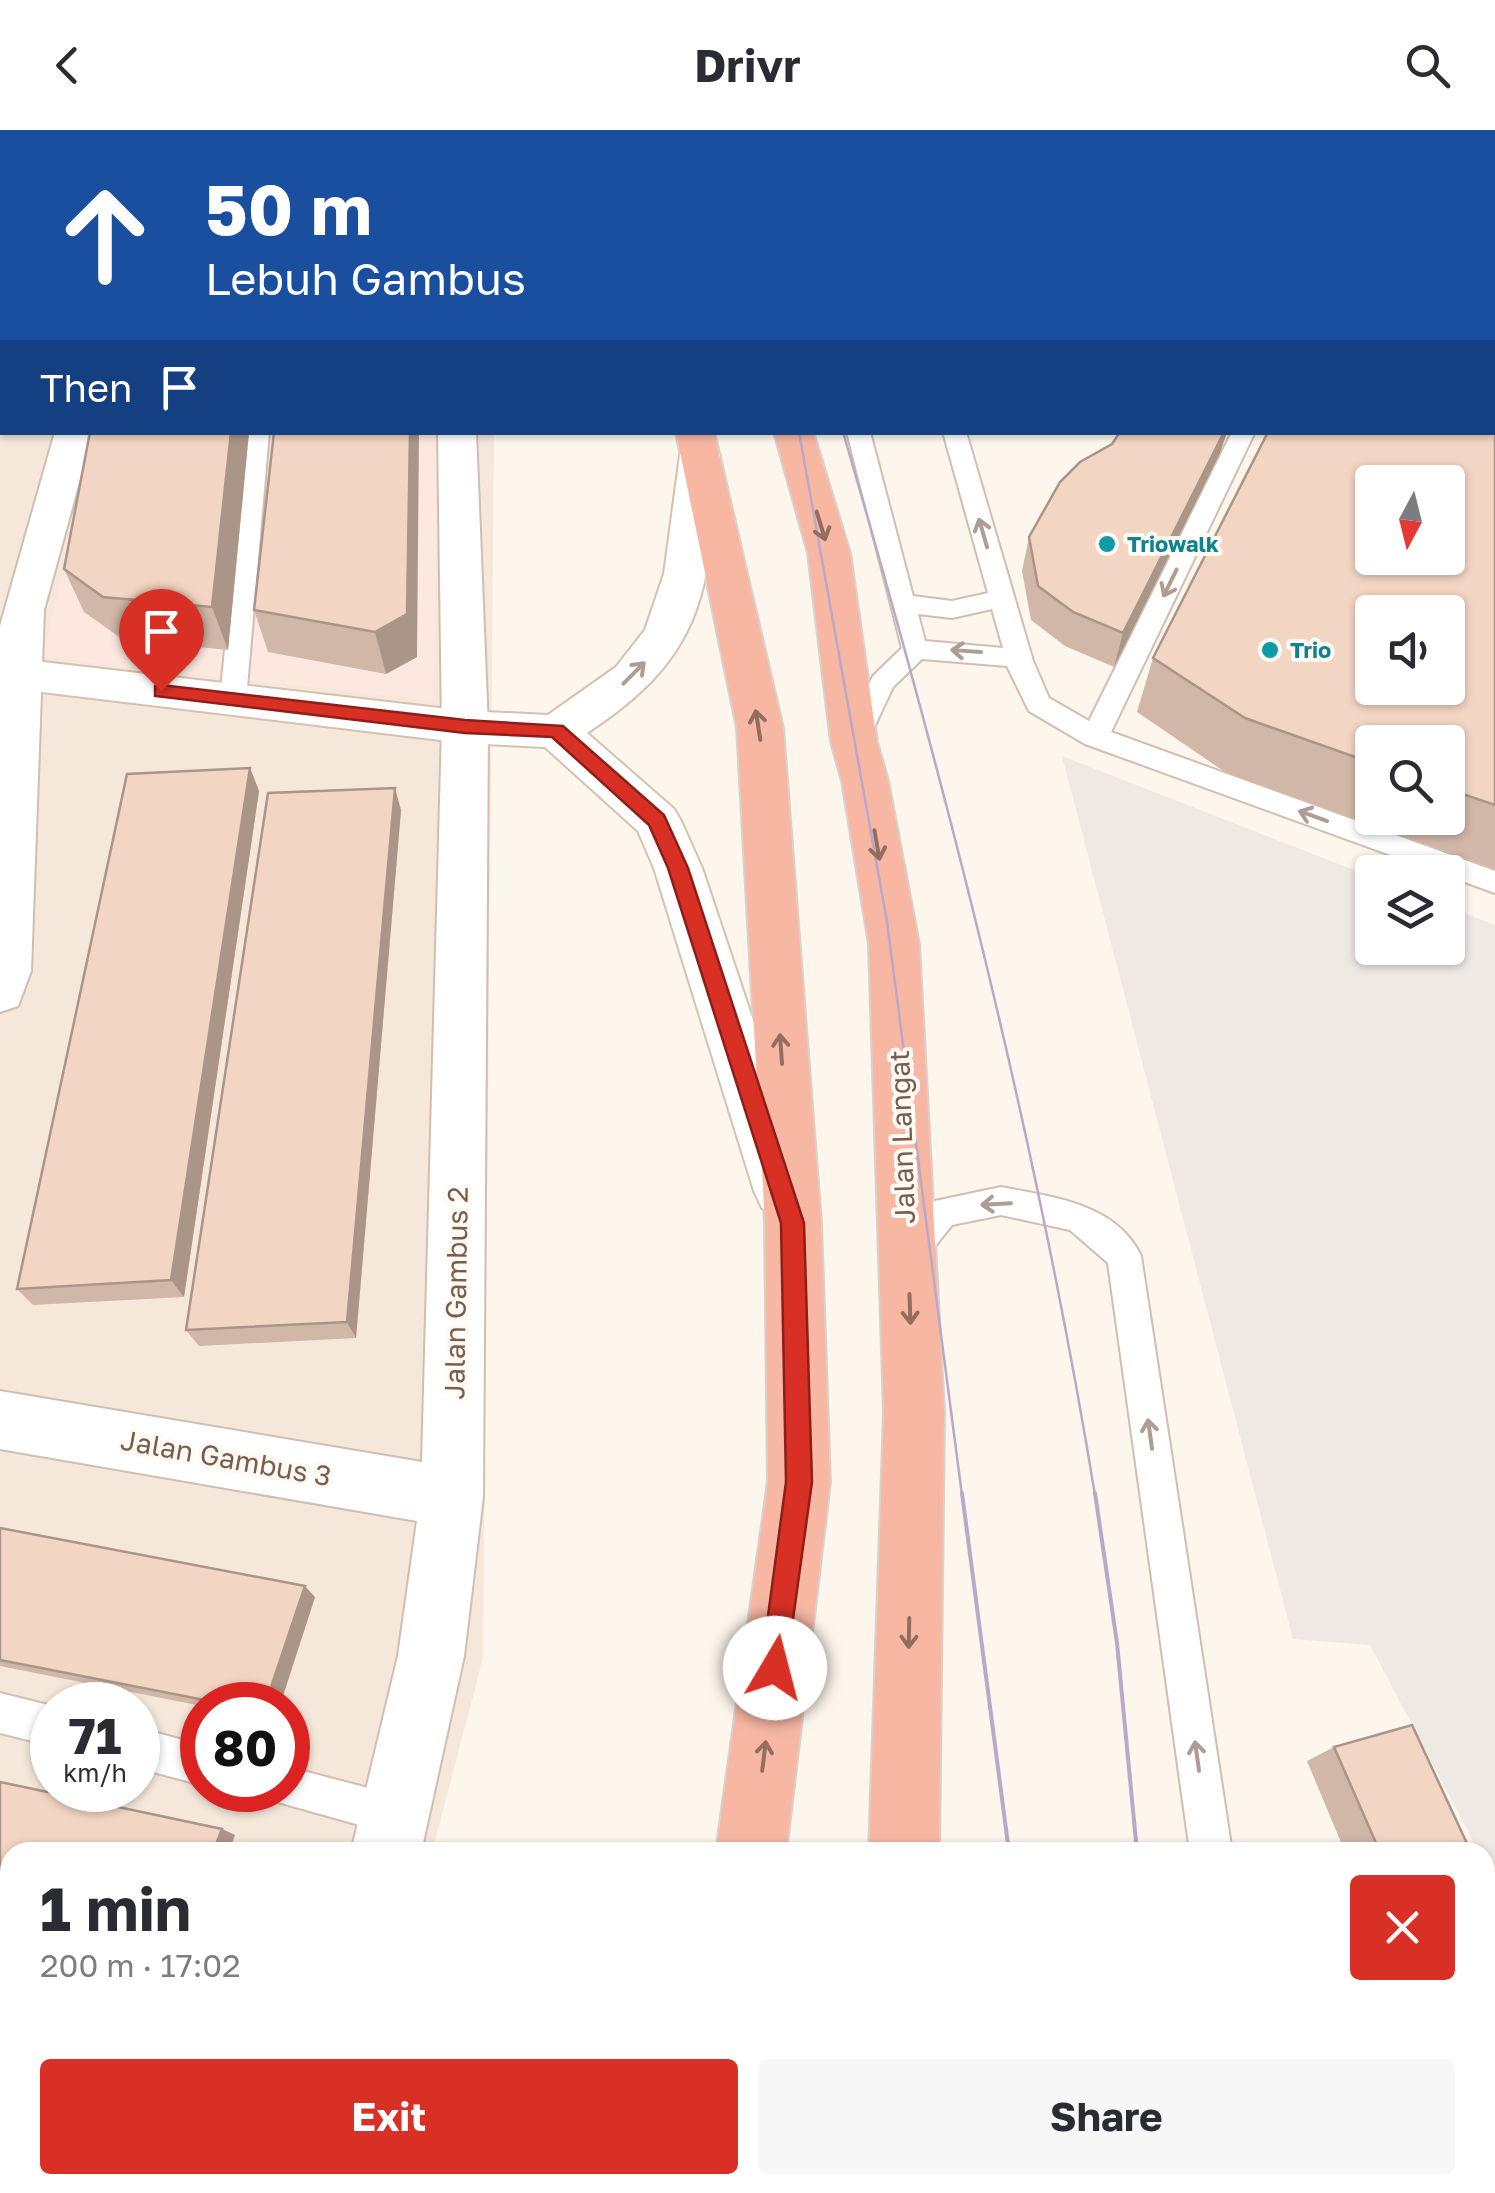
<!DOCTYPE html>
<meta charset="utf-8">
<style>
:root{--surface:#fff;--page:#f7f7f7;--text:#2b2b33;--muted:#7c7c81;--accent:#d93025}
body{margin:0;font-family:"Golos Text",sans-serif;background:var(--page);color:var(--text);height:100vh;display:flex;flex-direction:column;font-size:38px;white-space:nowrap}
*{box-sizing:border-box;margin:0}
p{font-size:32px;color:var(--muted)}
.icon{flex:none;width:55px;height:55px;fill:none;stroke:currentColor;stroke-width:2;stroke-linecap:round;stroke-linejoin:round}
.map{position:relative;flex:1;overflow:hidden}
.sheet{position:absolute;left:0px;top:1712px;width:1495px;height:352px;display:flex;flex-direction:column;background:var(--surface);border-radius:30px 30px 0 0;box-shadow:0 2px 8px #0004}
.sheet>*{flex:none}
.banner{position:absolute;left:0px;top:0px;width:1495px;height:305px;box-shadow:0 2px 8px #0004;background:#1a4fa0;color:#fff;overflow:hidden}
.needle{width:65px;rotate:187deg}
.controls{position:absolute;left:1355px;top:335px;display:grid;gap:20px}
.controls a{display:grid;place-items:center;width:110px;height:110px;border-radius:10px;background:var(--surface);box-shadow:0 2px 8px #0004;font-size:50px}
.speed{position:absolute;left:30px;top:1552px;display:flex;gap:20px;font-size:50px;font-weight:700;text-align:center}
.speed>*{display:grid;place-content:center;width:130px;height:130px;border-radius:50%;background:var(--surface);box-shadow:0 2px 8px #0004;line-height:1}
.speed small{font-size:25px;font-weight:400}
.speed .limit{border:15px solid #d22;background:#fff;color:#111}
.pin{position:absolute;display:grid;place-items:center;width:85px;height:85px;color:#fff;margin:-102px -42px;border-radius:50% 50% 50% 0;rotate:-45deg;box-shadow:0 0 10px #0007}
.pin .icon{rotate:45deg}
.me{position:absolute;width:110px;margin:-55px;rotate:8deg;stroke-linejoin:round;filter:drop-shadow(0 0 8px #0008)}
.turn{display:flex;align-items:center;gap:35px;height:210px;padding:0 40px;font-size:45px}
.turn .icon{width:130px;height:130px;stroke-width:2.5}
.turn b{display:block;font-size:70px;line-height:85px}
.then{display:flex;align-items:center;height:95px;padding:0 40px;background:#0003;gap:20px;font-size:38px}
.round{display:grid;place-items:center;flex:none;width:105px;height:105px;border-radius:10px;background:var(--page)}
.headline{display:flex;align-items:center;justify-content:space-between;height:170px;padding:0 40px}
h1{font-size:60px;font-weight:700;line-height:75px}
.button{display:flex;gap:20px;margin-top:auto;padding:20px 40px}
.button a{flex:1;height:115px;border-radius:10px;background:var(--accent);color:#fff;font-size:40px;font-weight:700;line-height:115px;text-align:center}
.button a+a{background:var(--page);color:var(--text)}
header{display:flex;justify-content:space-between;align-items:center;height:130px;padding:0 40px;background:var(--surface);font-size:45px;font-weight:700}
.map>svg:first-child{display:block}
.residential{fill:#f5e8da;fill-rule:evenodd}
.commercial{fill:#fde8e0}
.industrial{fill:#efe9e4}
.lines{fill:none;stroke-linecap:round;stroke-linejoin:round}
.lane-casing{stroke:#d1beb0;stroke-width:4}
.street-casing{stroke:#d1beb0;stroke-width:4}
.secondary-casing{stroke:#d6c0b0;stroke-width:4}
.highway-casing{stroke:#dad1cd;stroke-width:4}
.lane{fill:#fff;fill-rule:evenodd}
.street{fill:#fff;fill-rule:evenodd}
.secondary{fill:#fff;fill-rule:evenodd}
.highway{fill:#f7b7a3;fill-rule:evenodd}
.tram-far1{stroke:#b9a8c9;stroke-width:2.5}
.tram{stroke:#b9a8c9;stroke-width:4}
.wall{fill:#d1b7a8;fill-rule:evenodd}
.shaded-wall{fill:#aa9588}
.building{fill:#f3d5c3;stroke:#aa9588;stroke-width:2.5;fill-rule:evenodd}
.oneway{stroke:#936e5e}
.oneway2{stroke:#af9d94}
.route{fill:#d93025;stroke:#8d1f18;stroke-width:2.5}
.culture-dot{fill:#0f9aa8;stroke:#fffaf3;stroke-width:4}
.labels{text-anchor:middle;stroke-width:8;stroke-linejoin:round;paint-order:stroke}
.far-culture-label{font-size:22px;font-weight:bold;fill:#0d838f;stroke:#fffaf3;text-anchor:start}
.street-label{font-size:28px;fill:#7a5c4d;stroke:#fffaf3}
</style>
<header><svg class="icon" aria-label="back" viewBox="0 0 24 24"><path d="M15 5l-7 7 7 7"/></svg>Drivr<svg class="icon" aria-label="search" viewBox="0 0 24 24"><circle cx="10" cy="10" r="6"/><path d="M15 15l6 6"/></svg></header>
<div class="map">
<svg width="1495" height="2063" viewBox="0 0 1495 2063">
<rect width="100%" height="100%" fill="#fdf6ec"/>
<path class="residential" d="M0,0L437,2H2V302L494,303L483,1528L432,1722H10V2055H345L343,2063H0ZM52,1575H138V1660H52ZM202,1575H288V1660H202Z
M772,0H1495V266L1492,2Z"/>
<path class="commercial" d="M93,303H438L434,571L43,527Z"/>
<path class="industrial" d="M1062,626L1372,747V818H1448V777L1495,795V1752L1485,1733V1722H1479L1370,1515L1293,1509Z"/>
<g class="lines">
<defs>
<path id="lane" d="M366,0H384L385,2H367Z
M247,302H269L246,569L242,575H224L220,569Z
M847,302H870L913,466L952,471L988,463L943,302H966L1033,531L1049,568L1089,591L1232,302H1255L1111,602L1495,741V763L1085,614L1029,581L1007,536L922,529L893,557L864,619H844L841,612L873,546L902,518ZM992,479L1003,518L925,511L918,484L952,488Z
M1001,1057C1051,1067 1116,1073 1141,1126L1232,1722H1190L1108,1133L1070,1100L1001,1085L952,1095L919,1136L907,1140L895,1136L890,1125L930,1072Z
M0,1563L52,1576V1616L0,1603Z
M138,1598L202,1615V1655L138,1638Z
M288,1637L410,1669L416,1684L410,1699L395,1705L274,1671L269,1660H288Z
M1253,2055H1299L1301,2063H1255Z"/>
<path id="street" d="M0,40L2,41V61L0,60Z
M0,226H2V249H0Z
M55,302H93L44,480L31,841L18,876L0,882V496Z
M438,302H476L488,597L483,1367L464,1526L421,1722H351L398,1526L417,1391L0,1319V1261L422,1332L442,597Z
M0,1961L10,1963V2039L0,2037Z
M250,2055H341L342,2058L340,2063H253Z"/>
<path id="secondary" d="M700,313L714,317L720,325C707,460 709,523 587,603L674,679L681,691L702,738L810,1061L802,1078L782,1085L762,1078L754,1061L654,738L638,701L545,617L465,613L0,557V527L465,581L548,585L616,537L645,500L664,444L680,325L686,317Z"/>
<path id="highway" d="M592,0H624L625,2H593Z
M669,0H701L702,2H670Z
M676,302H714L783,598L821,1093L830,1352L786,1722H716L768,1352L765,1093L737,598Z
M774,302H813L850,423L877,612L888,651L919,814L944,1283L939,1722H869L884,1283L869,814L842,651L831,612L808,423Z
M669,2055H747L746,2063H668Z
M841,2055H919V2063H841Z"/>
</defs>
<use href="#lane" class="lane-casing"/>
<use href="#street" class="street-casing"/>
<use href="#secondary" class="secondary-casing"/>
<use href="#highway" class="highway-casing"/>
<use href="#lane" class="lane"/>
<use href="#street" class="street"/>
<use href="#secondary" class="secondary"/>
<use href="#highway" class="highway"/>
<path class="tram-far1" d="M799,302L887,792L962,1365
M843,302C945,652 1036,1005 1095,1365"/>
<path class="tram" d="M962,1363L1009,1722
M1095,1363L1117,1513L1137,1722
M1048,2055L1049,2063
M1184,2055L1185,2063"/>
</g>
<path class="wall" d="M130,0H360V2H131Z
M1495,251V739L1225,642L1137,582L1153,528ZM1372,612H1448V688H1372Z
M90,302H249L228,520L122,509L84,482L64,439Z
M274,302L417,527L386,544L268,522L254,480Z
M1120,302H1227L1220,323L1114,537L1065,516L1031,490L1022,441L1029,407L1112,314Z
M250,638L259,661L184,1167L33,1175L17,1159Z
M401,680L356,1208L199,1216L186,1200Z
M0,1398L315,1467L280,1575L202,1576L0,1536Z
M1334,1617L1471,1722H1345L1307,1631Z
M1485,1752L1495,1774V2063H1489L1485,2053Z"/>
<path class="shaded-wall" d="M2,81V117L0,121V84Z
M2,131V168L0,171V134Z
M231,302H249L228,520L212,477Z
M410,302H419L417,527L386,544L375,502Z
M1224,302H1227L1220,323L1114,537L1123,503Z
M250,638L259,661L184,1167L171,1150Z
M395,658L401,680L356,1208L347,1192Z
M305,1456L315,1467L280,1575H265Z
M222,1699L235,1705L229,1722H213Z"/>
<path class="building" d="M1174,0H1296L1299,2H1172Z
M0,66H2V81L0,84Z
M1492,250L1495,251V675L1448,659V612H1372V633L1245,588L1153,528L1268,302H1492ZM1372,352H1448V428H1372ZM1372,482H1448V558H1372Z
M90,302H231L212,477L103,467L64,439Z
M274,302H410L407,484L375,502L254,480Z
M1120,302H1224L1123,503L1073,482L1038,456L1029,407L1060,352L1080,332L1112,314Z
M250,638L171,1150L17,1159L127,644Z
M395,658L347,1192L186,1200L268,663Z
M0,1398L305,1456L265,1575H230L0,1530Z
M1412,1595L1471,1722H1380L1334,1617Z
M0,1652L222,1699L213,1722H10V1808L0,1806Z
M1485,1752L1495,1774V1989L1485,1966Z"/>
<defs><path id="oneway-shaft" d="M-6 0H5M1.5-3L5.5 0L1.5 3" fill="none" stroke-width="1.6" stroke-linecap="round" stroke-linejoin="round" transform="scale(2.5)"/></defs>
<g class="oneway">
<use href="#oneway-shaft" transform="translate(821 396) rotate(73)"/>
<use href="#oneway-shaft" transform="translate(758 595) rotate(-99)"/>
<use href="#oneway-shaft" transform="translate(877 715) rotate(80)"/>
<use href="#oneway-shaft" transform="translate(781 919) rotate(-94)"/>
<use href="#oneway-shaft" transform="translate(910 1179) rotate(88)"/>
<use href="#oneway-shaft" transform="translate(909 1503) rotate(91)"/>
<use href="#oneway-shaft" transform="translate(764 1626) rotate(-83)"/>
</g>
<g class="oneway2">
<use href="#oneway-shaft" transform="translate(983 403) rotate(-106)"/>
<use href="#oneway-shaft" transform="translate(1170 453) rotate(116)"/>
<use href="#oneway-shaft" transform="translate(966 521) rotate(-176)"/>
<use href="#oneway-shaft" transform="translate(634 543) rotate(-45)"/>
<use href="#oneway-shaft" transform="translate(1313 686) rotate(-160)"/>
<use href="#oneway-shaft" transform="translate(996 1074) rotate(177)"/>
<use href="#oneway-shaft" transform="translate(1150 1304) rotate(-98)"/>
<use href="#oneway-shaft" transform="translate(1197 1626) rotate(-98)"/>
</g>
<path class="route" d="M161,555L465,590L563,596L664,685L688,738L804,1093L812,1352L785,1547L775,1551L765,1547L761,1538L786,1352L781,1093L668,738L649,695L552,607L465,603L155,566V556Z"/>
<g class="culture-dot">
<circle cx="1107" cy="414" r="10"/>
<circle cx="1270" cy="520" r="10"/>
</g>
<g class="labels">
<g class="far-culture-label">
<text x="1127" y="422">Triowalk</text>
<text x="1290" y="528">Trio</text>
</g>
<g class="street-label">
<text transform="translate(902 1007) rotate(-92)" y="10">Jalan Langat</text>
<text transform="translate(456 1163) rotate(-89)" y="10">Jalan Gambus 2</text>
<text transform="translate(226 1328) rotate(10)" y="10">Jalan Gambus 3</text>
</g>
</g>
</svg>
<div class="controls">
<a><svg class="needle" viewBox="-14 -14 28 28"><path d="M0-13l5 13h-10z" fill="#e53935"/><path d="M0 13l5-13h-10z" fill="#7c7c81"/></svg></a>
<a><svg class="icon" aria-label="sound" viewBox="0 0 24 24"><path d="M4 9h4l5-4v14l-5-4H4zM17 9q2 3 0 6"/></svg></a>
<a><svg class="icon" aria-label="search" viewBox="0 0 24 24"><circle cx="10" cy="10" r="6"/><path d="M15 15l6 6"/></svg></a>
<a><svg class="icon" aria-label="layers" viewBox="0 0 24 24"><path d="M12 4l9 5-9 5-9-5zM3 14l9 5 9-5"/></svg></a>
</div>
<div class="speed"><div>71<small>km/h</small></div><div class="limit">80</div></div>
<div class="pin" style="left:161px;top:561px;background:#d93025"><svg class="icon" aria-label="arrive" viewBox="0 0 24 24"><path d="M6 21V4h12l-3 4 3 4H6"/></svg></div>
<svg class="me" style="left:775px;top:1538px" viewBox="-20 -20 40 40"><circle r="19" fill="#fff"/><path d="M0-13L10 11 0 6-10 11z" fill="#d93025"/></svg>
<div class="banner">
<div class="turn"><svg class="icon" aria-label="ahead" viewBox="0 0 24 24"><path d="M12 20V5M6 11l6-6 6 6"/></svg><div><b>50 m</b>Lebuh Gambus</div></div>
<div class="then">Then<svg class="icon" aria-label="arrive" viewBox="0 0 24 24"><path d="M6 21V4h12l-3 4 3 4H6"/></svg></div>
</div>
<section class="sheet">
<div class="headline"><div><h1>1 min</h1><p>200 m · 17:02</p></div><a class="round" style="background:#d93025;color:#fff"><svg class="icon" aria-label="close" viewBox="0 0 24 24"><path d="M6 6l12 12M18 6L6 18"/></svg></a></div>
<div class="button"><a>Exit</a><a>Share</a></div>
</section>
</div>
